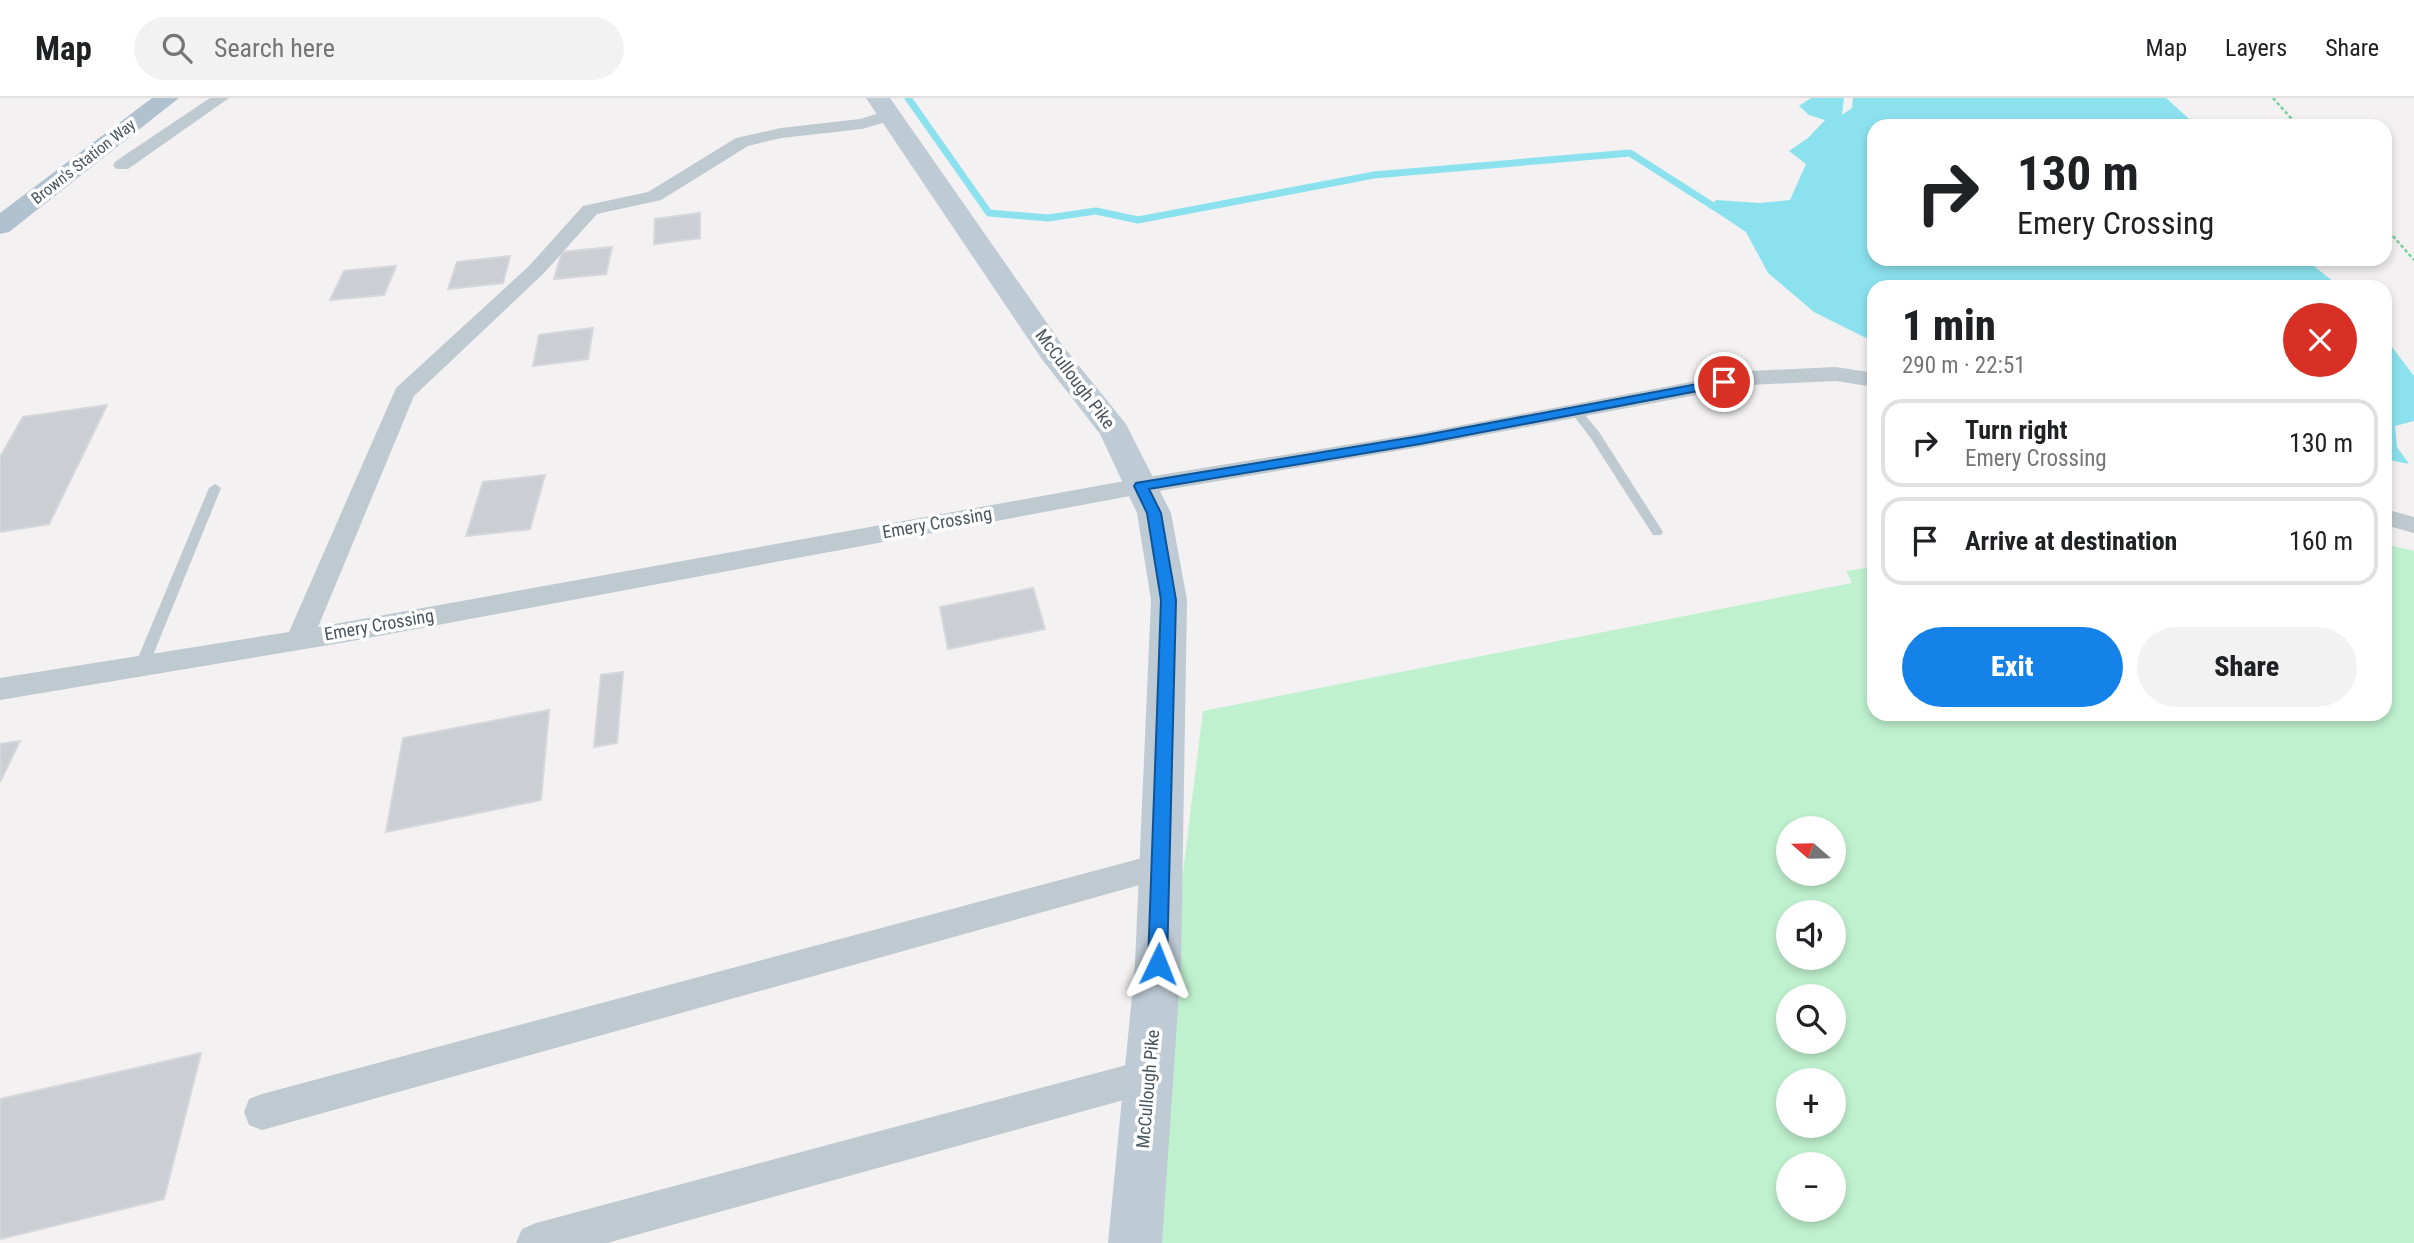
<!DOCTYPE html>
<meta charset="utf-8">
<style>
:root{--surface:#fff;--page:#f2f2f2;--text:#202124;--muted:#757577;--line:#e0e0e0;--accent:#1582e9}
body{margin:0;font-family:"Roboto Condensed",sans-serif;background:var(--page);color:var(--text);height:100vh;display:flex;flex-direction:column;font-size:26px;white-space:nowrap}
*{box-sizing:border-box;margin:0}
p{font-size:23px;color:var(--muted)}
.icon{flex:none;width:38px;height:38px;fill:none;stroke:currentColor;stroke-width:2;stroke-linecap:round;stroke-linejoin:round}
.map{position:relative;flex:1;overflow:hidden}
.drawer{position:absolute;left:1867px;top:182px;width:525px;height:441px;display:flex;flex-direction:column;background:var(--surface);border-radius:21px;box-shadow:0 4px 10px #0003}
.drawer>*{flex:none}
.top-card{position:absolute;left:1867px;top:21px;width:525px;height:147px;border-radius:21px;box-shadow:0 4px 10px #0003;background:#fff;color:var(--text);overflow:hidden}
.needle{width:46px;rotate:290deg}
.fabs{position:absolute;left:1776px;top:718px;display:grid;gap:14px}
.fabs a{display:grid;place-items:center;width:70px;height:70px;border-radius:50%;background:var(--surface);box-shadow:0 4px 10px #0003;font-size:35px}
.pin{position:absolute;display:grid;place-items:center;width:60px;height:60px;color:#fff;margin:-30px;border:4px solid #fff;border-radius:50%;box-shadow:0 2px 7px #0007}
.me{position:absolute;width:77px;margin:-38px;rotate:2deg;stroke-linejoin:round;filter:drop-shadow(0 0 5px #0008)}
.turn{display:flex;align-items:center;gap:24px;height:147px;padding:0 35px;font-size:32px}
.turn .icon{width:91px;height:91px;stroke-width:2.5}
.turn b{display:block;font-size:49px;line-height:60px}
.round{display:grid;place-items:center;flex:none;width:74px;height:74px;border-radius:37px;background:var(--page)}
.head{display:flex;align-items:center;justify-content:space-between;height:119px;padding:0 35px}
h1{font-size:42px;font-weight:800;line-height:52px}
.cta{display:flex;gap:14px;margin-top:auto;padding:14px 35px}
.cta a{flex:1;height:80px;border-radius:42px;background:var(--accent);color:#fff;font-size:28px;font-weight:800;line-height:80px;text-align:center}
.cta a+a{background:var(--page);color:var(--text)}
ul{padding:0;list-style:none}
li{display:flex;align-items:center;gap:21px;height:88px;margin:0 14px 10px;padding:0 21px;border:4px solid var(--line);border-radius:21px}
li div{flex:1}
li b{display:block;font-size:26px}
li em{font-style:normal}
header{display:flex;align-items:center;gap:42px;box-sizing:border-box;height:98px;padding:0 35px;background:var(--surface);border-bottom:2px solid var(--line)}
header strong{font-size:33px}
nav{display:flex;gap:38px;margin-inline-start:auto;font-size:24px}
.search{width:490px;height:63px;background:var(--page);display:flex;align-items:center;gap:18px;box-sizing:border-box;padding:0 24px;border-radius:38px;color:var(--muted);font-size:26px}
.map>svg:first-child{display:block}
.green{fill:#bff1ce;fill-rule:evenodd}
.water{fill:#8be2ee}
.lines{fill:none;stroke-linecap:round;stroke-linejoin:round}
.stream{stroke:#8be2ee;stroke-width:7}
.building{fill:#cbced3;stroke:#d5d7dc;stroke-width:2}
.path{stroke:#76d09c;stroke-width:2.5;stroke-dasharray:3.5 2.5;stroke-linecap:butt}
.lane{fill:#bec9d0;fill-rule:evenodd}
.street{fill:#bec9d0;fill-rule:evenodd}
.secondary{fill:#becbd5;fill-rule:evenodd}
.primary{fill:#b0c2d0;fill-rule:evenodd}
.route{fill:#1582e9;stroke:#0e5497;stroke-width:2}
.labels{text-anchor:middle;stroke-width:7;stroke-linejoin:round;paint-order:stroke}
.far-street-label{font-size:16px;fill:#48565f;stroke:#fff}
.street-label{font-size:18px;fill:#48565f;stroke:#fff}
</style>
<header>
<strong>Map</strong>
<div class="search"><svg class="icon" aria-label="search" viewBox="0 0 24 24"><circle cx="10" cy="10" r="6"/><path d="M15 15l6 6"/></svg>Search here</div>
<nav><a>Map</a><a>Layers</a><a>Share</a></nav>
</header>
<div class="map">
<svg width="2414" height="1145" viewBox="0 0 2414 1145">
<rect width="100%" height="100%" fill="#f3f1f1"/>
<path class="green" d="M2385,446L2414,453V1145H1137L1203,613L1852,485L1846,473L1874,469V616H2385ZM1788,730H1834V775H1788ZM1788,814H1834V859H1788ZM1788,898H1834V943H1788ZM1788,982H1834V1027H1788ZM1788,1066H1834V1111H1788Z"/>
<path class="water" d="M1811,0H1844L1842,17L1852,10L1853,0H2166L2197,28H1874V161H2305L2340,189H1874V244L1814,214L1768,175L1746,134L1710,110L1716,102L1759,105L1790,102L1806,66L1789,53L1808,40L1825,22L1809,17L1799,8Z
M2385,245L2392,249L2414,278V323L2395,328L2397,349L2409,366L2385,361Z"/>
<g class="lines">
<path class="stream" d="M908,0L989,115L1048,120L1096,113L1138,122L1374,77L1630,55L1716,110"/>
</g>
<path class="building" d="M700,115V140L654,146L655,121Z
M612,149L606,176L554,181L562,154Z
M510,158L503,185L448,191L457,164Z
M396,168L384,197L330,202L344,173Z
M593,230L588,261L533,268L539,237Z
M107,307L49,426L0,434V359L23,319Z
M545,377L530,431L466,438L483,384Z
M1033,490L1045,531L948,551L940,509Z
M623,574L617,645L594,649L601,577Z
M549,612L541,702L386,734L403,640Z
M20,643L0,684V646Z
M201,955L164,1101L0,1141V1001Z"/>
<g class="lines">
<path class="path" d="M2273,0L2298,28
M2385,129L2414,162"/>
<path class="lane" d="M1576,309L1580,311L1599,334L1663,434L1661,437H1653L1590,339L1570,313Z
M215,386L221,390L149,567L142,572L137,571L135,567L209,390Z"/>
<path class="street" d="M210,0H229L128,71H116L113,67L116,63Z
M890,12L896,13L899,17L896,21L862,31L781,40L748,48L661,102L597,116L543,176L414,298L318,529L1141,380L1420,335L1749,273L1836,269L1874,275V289L1836,283L1749,287L1420,349L1141,396L341,545L0,602V580L289,534L396,290L529,168L583,108L648,94L736,40L781,30L860,21Z
M2385,411L2414,419V435L2385,427Z
M1161,755L1172,759L1177,768L1172,777L1161,781L262,1032L249,1027L244,1014L249,1001L262,996Z
M1149,961L1162,966L1167,978L1162,990L1149,995L607,1145H516L522,1131L536,1125Z"/>
<path class="secondary" d="M866,0H890L1063,248L1126,326L1171,415L1187,502L1181,866L1162,1145H1108L1135,866L1151,502L1137,415L1100,336L1041,260Z"/>
<path class="primary" d="M152,0H179L9,134L0,136V115Z"/>
</g>
<path class="route" d="M1724,281L1731,284L1729,287L1420,346L1149,391L1161,415L1176,502L1167,866L1164,872L1158,875L1151,872L1148,866L1161,502L1147,415L1134,388L1136,385L1420,338Z"/>
<g class="labels">
<g class="far-street-label">
<text transform="translate(83 63) rotate(-38)" y="6">Brown's Station Way</text>
</g>
<g class="street-label">
<text transform="translate(1075 281) rotate(53)" y="6">McCullough Pike</text>
<text transform="translate(937 425) rotate(-10)" y="6">Emery Crossing</text>
<text transform="translate(379 527) rotate(-10)" y="6">Emery Crossing</text>
<text transform="translate(1148 991) rotate(-85)" y="6">McCullough Pike</text>
</g>
</g>
</svg>
<div class="fabs">
<a><svg class="needle" viewBox="-14 -14 28 28"><path d="M0-13l5 13h-10z" fill="#e53935"/><path d="M0 13l5-13h-10z" fill="#757577"/></svg></a>
<a><svg class="icon" aria-label="sound" viewBox="0 0 24 24"><path d="M4 9h4l5-4v14l-5-4H4zM17 9q2 3 0 6"/></svg></a>
<a><svg class="icon" aria-label="search" viewBox="0 0 24 24"><circle cx="10" cy="10" r="6"/><path d="M15 15l6 6"/></svg></a>
<a>+</a>
<a>−</a>
</div>
<div class="pin" style="left:1724px;top:284px;background:#d93025"><svg class="icon" aria-label="arrive" viewBox="0 0 24 24"><path d="M6 21V4h12l-3 4 3 4H6"/></svg></div>
<svg class="me" style="left:1158px;top:866px" viewBox="-20 -20 40 40"><path d="M0-17L14 15 0 8-14 15z" fill="#1582e9" stroke="#fff" stroke-width="4"/></svg>
<div class="top-card">
<div class="turn"><svg class="icon" aria-label="right" viewBox="0 0 24 24"><path d="M7 20v-9h11M14 6l5 5-5 5"/></svg><div><b>130 m</b>Emery Crossing</div></div>
</div>
<section class="drawer">
<div class="head"><div><h1>1 min</h1><p>290 m · 22:51</p></div><a class="round" style="background:#d93025;color:#fff"><svg class="icon" aria-label="close" viewBox="0 0 24 24"><path d="M6 6l12 12M18 6L6 18"/></svg></a></div>
<ul>
<li><svg class="icon" aria-label="right" viewBox="0 0 24 24"><path d="M7 20v-9h11M14 6l5 5-5 5"/></svg><div><b>Turn right</b><p>Emery Crossing</p></div><em>130 m</em></li>
<li><svg class="icon" aria-label="arrive" viewBox="0 0 24 24"><path d="M6 21V4h12l-3 4 3 4H6"/></svg><div><b>Arrive at destination</b></div><em>160 m</em></li>
</ul>
<div class="cta"><a>Exit</a><a>Share</a></div>
</section>
</div>
